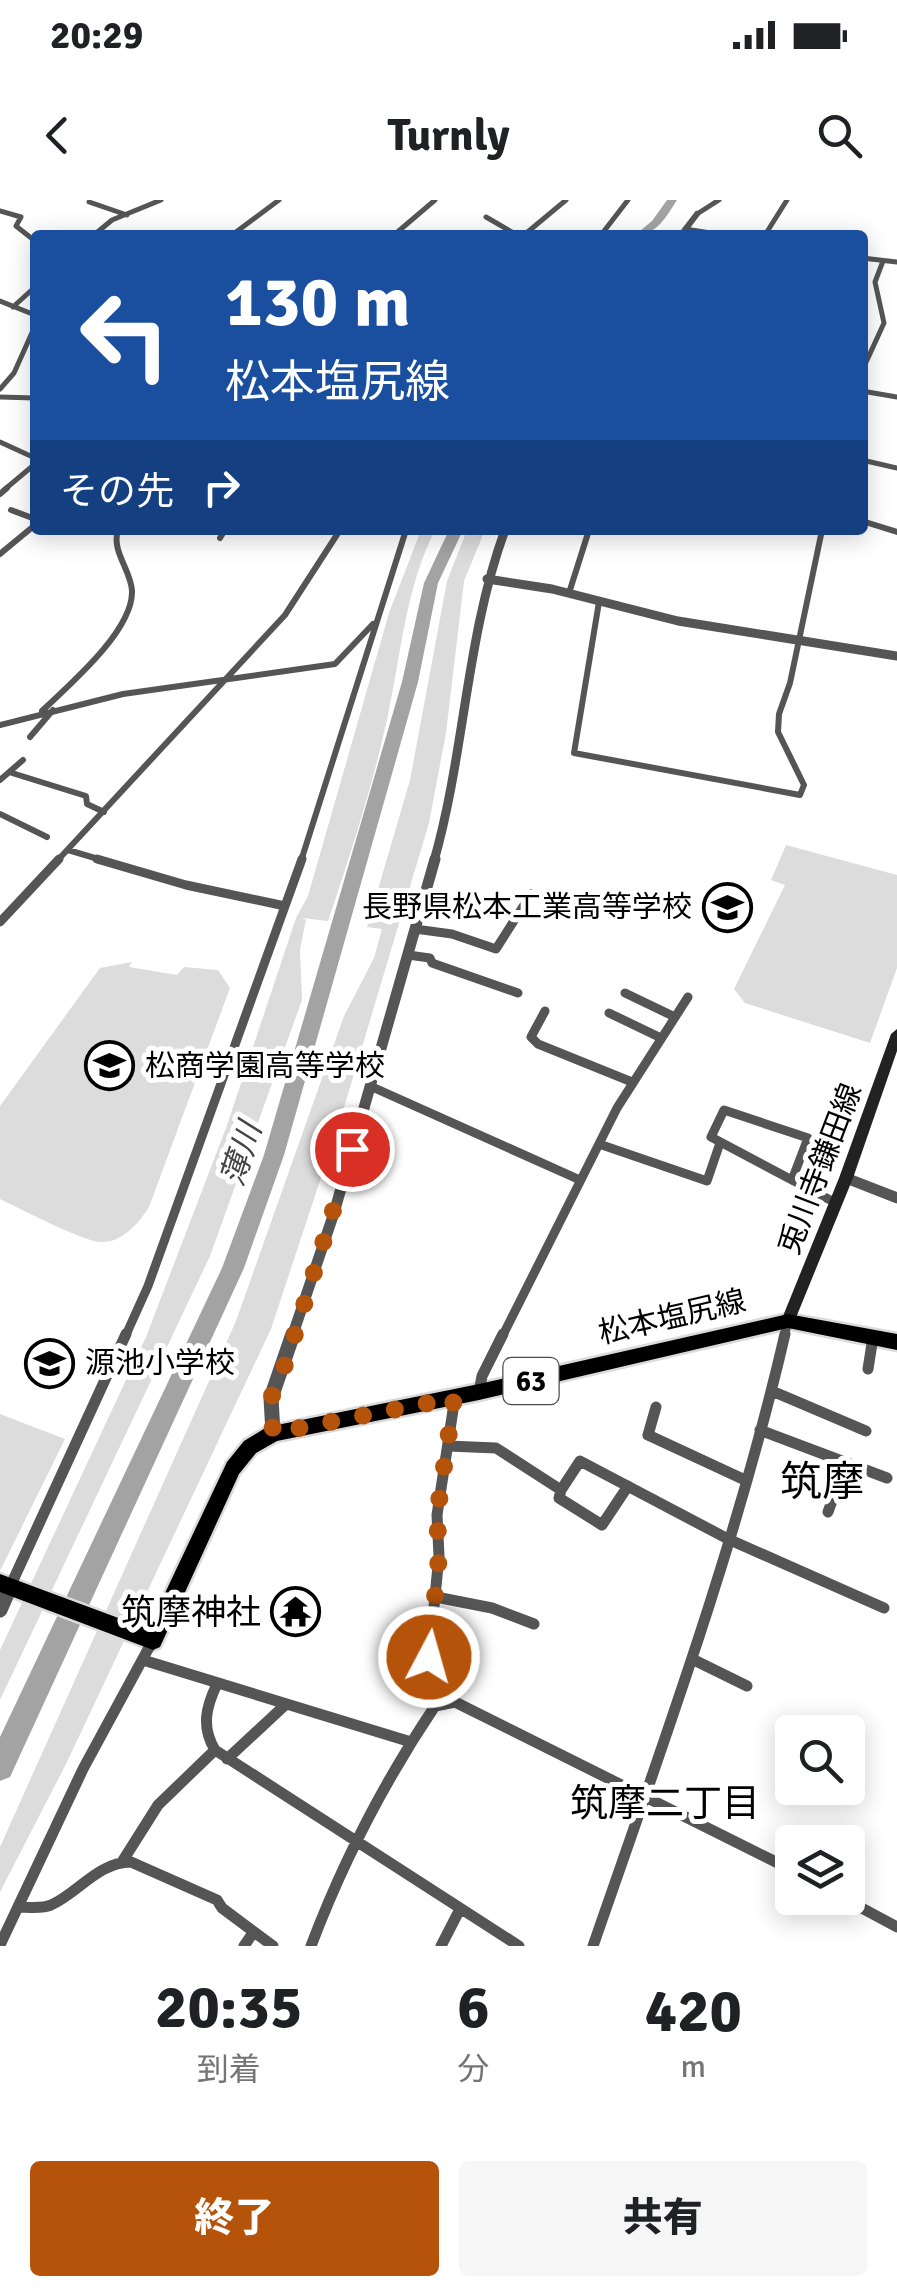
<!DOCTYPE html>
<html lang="ja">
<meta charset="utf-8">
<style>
:root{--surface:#fff;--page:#f6f6f6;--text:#202124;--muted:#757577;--accent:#b45309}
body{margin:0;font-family:Signika,"Noto Sans JP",sans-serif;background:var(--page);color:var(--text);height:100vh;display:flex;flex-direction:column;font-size:38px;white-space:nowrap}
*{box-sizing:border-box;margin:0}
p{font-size:32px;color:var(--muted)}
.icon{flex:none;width:55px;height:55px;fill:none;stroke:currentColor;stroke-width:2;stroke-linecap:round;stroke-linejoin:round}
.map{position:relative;height:1746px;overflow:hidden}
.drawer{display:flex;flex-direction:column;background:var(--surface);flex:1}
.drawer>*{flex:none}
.top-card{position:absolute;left:30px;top:30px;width:838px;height:305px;border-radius:10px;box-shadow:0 5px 25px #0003;background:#1a4fa0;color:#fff;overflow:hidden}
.tools{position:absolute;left:775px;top:1515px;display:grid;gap:20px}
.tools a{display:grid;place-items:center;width:90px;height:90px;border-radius:10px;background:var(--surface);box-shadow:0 5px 25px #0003;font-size:50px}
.pin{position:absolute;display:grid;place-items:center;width:85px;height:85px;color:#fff;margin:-42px;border:5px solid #fff;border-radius:50%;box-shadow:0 2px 10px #0007}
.me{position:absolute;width:110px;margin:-55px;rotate:6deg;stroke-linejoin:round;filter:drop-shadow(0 0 8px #0008)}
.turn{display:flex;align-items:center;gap:35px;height:210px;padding:0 30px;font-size:45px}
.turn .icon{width:130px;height:130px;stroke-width:2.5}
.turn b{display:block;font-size:70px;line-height:85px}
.then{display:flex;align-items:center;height:95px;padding:0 30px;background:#0003;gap:20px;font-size:38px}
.eta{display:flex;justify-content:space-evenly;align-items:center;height:170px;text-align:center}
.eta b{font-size:60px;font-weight:800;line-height:70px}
.action{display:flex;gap:20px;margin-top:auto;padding:20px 30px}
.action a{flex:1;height:115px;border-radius:10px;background:var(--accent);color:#fff;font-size:40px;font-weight:800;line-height:115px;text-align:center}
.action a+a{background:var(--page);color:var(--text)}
.status{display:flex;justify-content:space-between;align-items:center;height:70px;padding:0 50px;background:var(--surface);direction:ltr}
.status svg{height:28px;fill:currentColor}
header{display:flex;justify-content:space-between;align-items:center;height:130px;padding:0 30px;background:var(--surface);font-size:45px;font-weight:800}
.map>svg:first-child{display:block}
.green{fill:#dcdcdc}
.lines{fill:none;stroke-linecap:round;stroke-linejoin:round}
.river{fill:#a3a3a3;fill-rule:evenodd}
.primary-casing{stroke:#dbdbdb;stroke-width:5}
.minor-far3{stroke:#555;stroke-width:5}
.minor-far2{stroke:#555;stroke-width:6}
.minor-far1{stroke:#555;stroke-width:9}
.minor{stroke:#555;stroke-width:11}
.tertiary-far3{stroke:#555;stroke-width:6}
.tertiary-far2{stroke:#555;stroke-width:9}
.tertiary-far1{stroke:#555;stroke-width:11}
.tertiary{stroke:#555;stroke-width:15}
.secondary{fill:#222;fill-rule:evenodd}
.primary{fill:#000;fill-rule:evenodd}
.route{stroke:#b45309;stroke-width:18;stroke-dasharray:0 32.4}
.labels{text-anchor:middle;stroke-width:10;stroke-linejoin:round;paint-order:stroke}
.shield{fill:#fff;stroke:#4c4c4c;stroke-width:2.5}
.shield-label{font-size:28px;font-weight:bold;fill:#000}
.poi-label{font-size:30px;fill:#000;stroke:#fff;text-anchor:start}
.street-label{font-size:30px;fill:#000;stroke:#fff}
.water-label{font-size:32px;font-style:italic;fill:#444;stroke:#fff}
.near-poi-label{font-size:35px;fill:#000;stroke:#fff;text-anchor:end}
.near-neighbourhood-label{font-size:38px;fill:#000;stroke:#fff}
.near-quarter-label{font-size:42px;fill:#000;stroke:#fff}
</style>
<div class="status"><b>20:29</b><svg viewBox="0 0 49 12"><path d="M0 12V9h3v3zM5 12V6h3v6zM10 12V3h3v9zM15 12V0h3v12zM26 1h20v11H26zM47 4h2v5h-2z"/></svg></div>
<header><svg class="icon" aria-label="back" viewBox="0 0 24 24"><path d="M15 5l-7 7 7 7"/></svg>Turnly<svg class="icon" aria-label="search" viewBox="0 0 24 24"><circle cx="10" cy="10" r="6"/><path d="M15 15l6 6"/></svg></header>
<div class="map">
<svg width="897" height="1746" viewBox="0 0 897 1746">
<rect width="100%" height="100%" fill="#fff"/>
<path class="green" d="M421,330H435C406,387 401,453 388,515C373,585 351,653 328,721L302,718L306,720L300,749L302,800L210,1056L0,1500V1450L146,1137L226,928L296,718L308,696L389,413Z
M467,330H485L464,381L446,533L429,623L342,914L271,1129L67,1562L0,1692V1647L236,1121L344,816L374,758L382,729L367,727L410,580L447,381Z
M786,645L897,675V768L870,843L745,803L734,789L785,685L771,680Z
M132,762L129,767L177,775L184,767L218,770L230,788L149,1007C139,1023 122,1043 101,1042C84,1042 19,1008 0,999V906L100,768Z
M0,1214L65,1239L1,1369H0Z"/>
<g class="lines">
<path class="river" d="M667,0H677C666,17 657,35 635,35L652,21Z
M449,330H463L438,383L418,482L284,955L244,1068L10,1577L0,1581V1537L222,1068L264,955L402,482L424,383Z"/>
<defs>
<path id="primary" d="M788,1114L897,1134V1150L788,1128L479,1200L277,1241L256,1253L239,1274L160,1447L153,1450L0,1392V1374L148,1429L227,1262L244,1241L267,1227L479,1184Z"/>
</defs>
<use href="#primary" class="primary-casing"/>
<path class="minor-far3" d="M89,2L127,15
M0,11L21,17L16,26L35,41
M697,14L719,0
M486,17L517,35
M685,29L723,35
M94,35L112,20L161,0
M232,35L279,0
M394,35L435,0
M524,35L566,0
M601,35L628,0
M765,35L787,0
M862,58L897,62
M0,101L35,115
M13,107L35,87
M862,171L884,123L875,82L883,61
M0,189L14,173L35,126
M862,191L897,197
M0,197L35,198
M0,242L35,258
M862,260L897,268
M4,290L35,264"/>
<path class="minor-far2" d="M0,294L7,288
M11,310L35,319
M862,321L897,332
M220,338L225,330
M0,354L35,325
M569,393L589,330
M599,402L574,553L800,595L804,585L778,532L779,514L790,483L822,330
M42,511C69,485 133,431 132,391C131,370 111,351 118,330
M0,525L123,494L335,464L373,424
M30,537L53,510
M12,573L86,596L87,604L104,612
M0,580L23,560
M0,614L47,637
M68,650L105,661
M57,661L285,415L340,330
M301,661L406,330"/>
<path class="minor-far1" d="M97,659L186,685L285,706
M418,718L453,710L465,699L517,717
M0,722L59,659
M415,729L452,734L496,749L531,694
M408,755L430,758L432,763L518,793
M625,793L675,817
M545,811L531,837L538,844L632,882
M609,813L661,838
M370,886L580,980
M724,910L808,938L792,980L711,937Z
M599,944L707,981L720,943
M792,980L834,1002
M125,1137L148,1086L302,659
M502,1137L617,908L688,797
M784,1137L788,1121"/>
<path class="minor" d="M868,1169L873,1137
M772,1191L866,1231
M479,1192L482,1176L503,1134
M656,1207L648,1235L745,1280
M760,1230L887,1278
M448,1246L496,1248L561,1290L580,1261L728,1339L884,1408
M561,1290L559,1298L602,1325L628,1286
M828,1312L846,1262
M10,1387L126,1134
M436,1397L492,1408L534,1424
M692,1459L747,1486
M143,1460L411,1542
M217,1484C206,1507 201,1527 215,1550L519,1746
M435,1506L426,1487L439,1356L437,1315L455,1197
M227,1559L284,1506
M122,1662L158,1605L215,1550
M843,1698L897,1727
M18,1707C28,1707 43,1709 51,1705C77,1694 98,1662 131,1662L217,1700L222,1708L273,1746
M0,1745L83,1569L153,1440
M244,1746L253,1733
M311,1746C342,1664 386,1579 435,1506L455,1502L792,1670
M441,1746L460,1709
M593,1746C663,1544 737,1342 785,1134"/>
<path class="tertiary-far3" d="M681,35L697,14"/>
<path class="tertiary-far2" d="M487,379L552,389L678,421L897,456
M434,661C465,552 466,436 505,330"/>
<path class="tertiary-far1" d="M846,978L897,998
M292,1137L334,1013L435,659"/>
<path class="tertiary" d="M273,1233L271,1198L293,1134
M0,1410L10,1387"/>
<path class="secondary" d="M897,829V851L853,978L793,1125L788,1127L783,1125L781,1121L839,978L891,834Z"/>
<use href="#primary" class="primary"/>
</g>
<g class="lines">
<path class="route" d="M352,949L287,1160L271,1198L273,1233L454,1198L437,1315L439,1356L429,1457"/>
</g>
<defs>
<symbol id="school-ring" viewBox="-11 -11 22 22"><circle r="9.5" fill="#fff" stroke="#000" stroke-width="1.5"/><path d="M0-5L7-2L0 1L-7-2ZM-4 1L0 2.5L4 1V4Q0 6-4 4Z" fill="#000"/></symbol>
<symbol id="temple-ring" viewBox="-11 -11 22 22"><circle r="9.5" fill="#fff" stroke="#000" stroke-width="1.5"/><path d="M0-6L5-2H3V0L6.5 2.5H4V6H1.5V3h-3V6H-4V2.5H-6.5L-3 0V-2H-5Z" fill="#000"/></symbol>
</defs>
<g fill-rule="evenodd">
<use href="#school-ring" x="700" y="680" width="55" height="55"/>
<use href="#school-ring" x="82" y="838" width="55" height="55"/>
<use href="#school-ring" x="22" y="1136" width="55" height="55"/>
<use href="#temple-ring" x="268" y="1384" width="55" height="55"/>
</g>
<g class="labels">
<rect class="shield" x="503.5" y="1158" width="55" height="46" rx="8"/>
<g class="shield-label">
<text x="531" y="1191">63</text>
</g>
<g class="poi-label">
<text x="692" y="717" text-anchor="end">長野県松本工業高等学校</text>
<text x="145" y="876">松商学園高等学校</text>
<text x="85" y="1173">源池小学校</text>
</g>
<g class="street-label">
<text transform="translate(820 969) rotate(-69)" y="10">兎川寺鎌田線</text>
<text transform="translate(672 1117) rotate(-13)" y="10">松本塩尻線</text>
</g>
<g class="water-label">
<text transform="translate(241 954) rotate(-72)" y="11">薄川</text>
</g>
<g class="near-poi-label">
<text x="261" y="1424">筑摩神社</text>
</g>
<g class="near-neighbourhood-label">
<text x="665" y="1616">筑摩二丁目</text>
</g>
<g class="near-quarter-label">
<text x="822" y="1296">筑摩</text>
</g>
</g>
</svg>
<div class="tools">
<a><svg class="icon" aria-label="search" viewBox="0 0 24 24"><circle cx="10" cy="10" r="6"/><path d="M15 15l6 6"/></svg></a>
<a><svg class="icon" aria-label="layers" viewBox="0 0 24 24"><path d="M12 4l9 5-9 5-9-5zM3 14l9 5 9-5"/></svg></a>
</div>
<div class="pin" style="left:352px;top:949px;background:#d93025"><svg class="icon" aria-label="arrive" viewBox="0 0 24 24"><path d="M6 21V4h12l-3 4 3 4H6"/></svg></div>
<svg class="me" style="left:429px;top:1457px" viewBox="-20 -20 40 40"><circle r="17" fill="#b45309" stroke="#fff" stroke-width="3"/><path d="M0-11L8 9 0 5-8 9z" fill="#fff"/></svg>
<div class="top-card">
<div class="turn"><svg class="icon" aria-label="left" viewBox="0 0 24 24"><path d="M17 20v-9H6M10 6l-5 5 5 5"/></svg><div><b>130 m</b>松本塩尻線</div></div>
<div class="then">その先<svg class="icon" aria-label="right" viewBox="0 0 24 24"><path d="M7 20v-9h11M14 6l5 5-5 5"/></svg></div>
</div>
</div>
<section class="drawer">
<div class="eta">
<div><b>20:35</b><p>到着</p></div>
<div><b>6</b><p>分</p></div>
<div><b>420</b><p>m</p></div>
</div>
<div class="action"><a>終了</a><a>共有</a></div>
</section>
